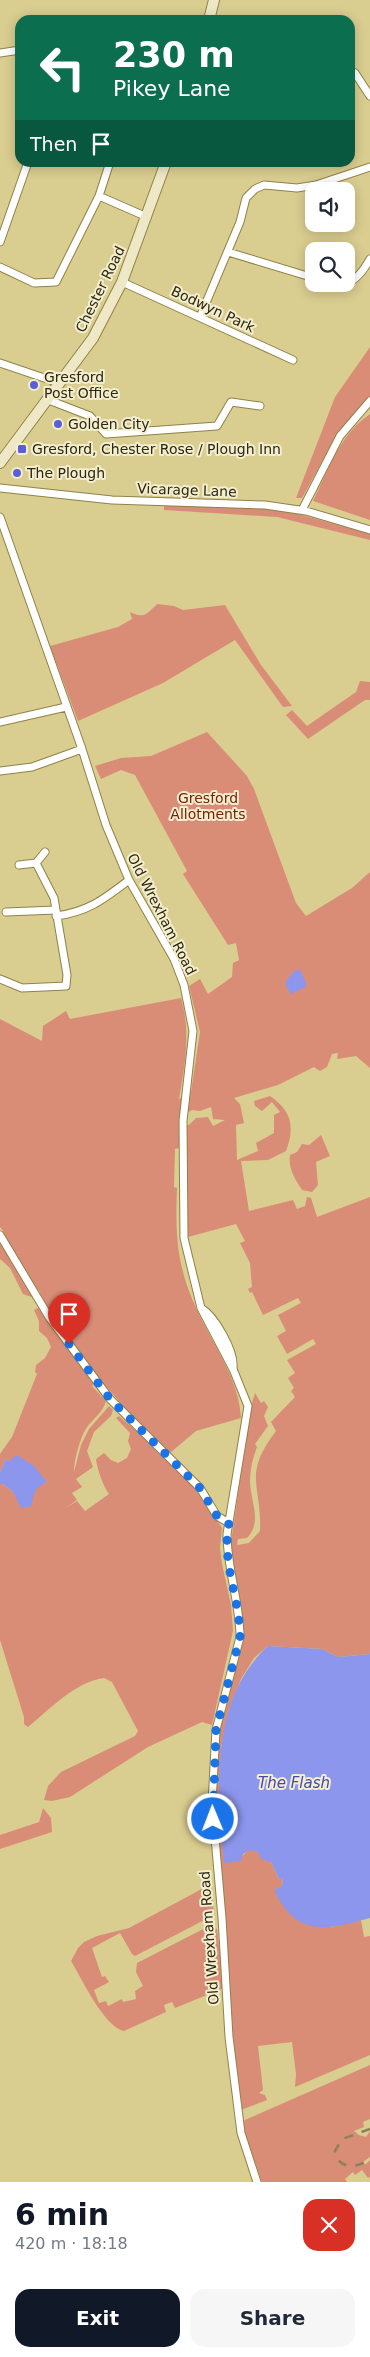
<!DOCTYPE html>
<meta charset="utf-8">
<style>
:root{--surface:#fff;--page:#f6f6f7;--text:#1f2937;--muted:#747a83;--accent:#111827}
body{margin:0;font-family:"DejaVu Sans",sans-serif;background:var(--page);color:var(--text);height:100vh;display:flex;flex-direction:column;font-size:19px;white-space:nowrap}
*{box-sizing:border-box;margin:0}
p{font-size:16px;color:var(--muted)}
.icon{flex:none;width:28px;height:28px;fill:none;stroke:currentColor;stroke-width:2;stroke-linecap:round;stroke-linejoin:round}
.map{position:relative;height:2182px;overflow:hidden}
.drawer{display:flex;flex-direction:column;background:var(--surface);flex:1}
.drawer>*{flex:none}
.top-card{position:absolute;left:15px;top:15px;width:340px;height:152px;border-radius:15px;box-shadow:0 2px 12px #0003;background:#0b6e4f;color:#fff;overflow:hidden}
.buttons{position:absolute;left:305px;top:182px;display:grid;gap:10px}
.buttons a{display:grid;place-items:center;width:50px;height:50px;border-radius:10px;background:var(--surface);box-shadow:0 2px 12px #0003;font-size:25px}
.pin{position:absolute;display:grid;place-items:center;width:42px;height:42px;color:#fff;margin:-51px -21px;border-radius:50% 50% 50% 0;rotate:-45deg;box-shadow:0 0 5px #0007}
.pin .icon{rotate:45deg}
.me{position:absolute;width:55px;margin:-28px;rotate:359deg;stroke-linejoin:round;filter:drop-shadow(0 0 4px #0008)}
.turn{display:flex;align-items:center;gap:18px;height:105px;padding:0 15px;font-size:22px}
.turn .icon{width:65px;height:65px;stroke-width:2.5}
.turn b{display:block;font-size:35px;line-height:42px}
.then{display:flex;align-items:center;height:48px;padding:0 15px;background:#0003;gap:10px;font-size:19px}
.round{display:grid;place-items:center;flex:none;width:52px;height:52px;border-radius:15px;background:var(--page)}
.head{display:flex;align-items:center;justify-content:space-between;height:85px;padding:0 15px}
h1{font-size:30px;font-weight:700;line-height:38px;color:var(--accent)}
.button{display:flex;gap:10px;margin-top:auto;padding:10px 15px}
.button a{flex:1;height:58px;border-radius:15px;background:var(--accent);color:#fff;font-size:20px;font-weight:700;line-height:58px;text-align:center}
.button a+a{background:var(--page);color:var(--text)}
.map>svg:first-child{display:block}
.green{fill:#d98d77;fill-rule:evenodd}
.water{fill:#8c96ec}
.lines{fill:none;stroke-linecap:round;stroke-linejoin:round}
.street-casing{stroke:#8f8247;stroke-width:9}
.secondary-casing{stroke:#8f8247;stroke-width:12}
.street{stroke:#fff;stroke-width:7}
.secondary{stroke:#eee8c7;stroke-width:10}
.rail{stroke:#8b8255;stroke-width:2.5;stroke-dasharray:9 9;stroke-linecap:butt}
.route{stroke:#1a73e8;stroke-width:9;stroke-dasharray:0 16.2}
.poi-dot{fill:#5b5fd7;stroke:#f4eed0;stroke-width:2}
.labels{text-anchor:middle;stroke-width:4;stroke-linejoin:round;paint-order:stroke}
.street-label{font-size:14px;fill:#2c270e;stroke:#f4eed0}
.poi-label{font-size:14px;fill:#2c270e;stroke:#f4eed0;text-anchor:start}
.park-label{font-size:14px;fill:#772203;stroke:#f4eed0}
.water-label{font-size:15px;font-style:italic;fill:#4648ac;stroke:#f4eed0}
</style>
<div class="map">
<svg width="370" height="2182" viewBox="0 0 370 2182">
<rect width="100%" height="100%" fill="#dacd90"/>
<path class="green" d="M370,347V397L336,436L302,498H296L335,397Z
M370,414V520L313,501C328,470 340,434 370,414Z
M164,504L266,508L291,512L370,534V540L277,517L164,510Z
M157,604L174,606L183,610L225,605L261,665L292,706L283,707L235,640L163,683L78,721L50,646L118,627L132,619L130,612C144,619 147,614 157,604Z
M360,681L370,682V700H365L308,739L286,715L292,710L307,726L356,692Z
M207,732L247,776L254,789L296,903L306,916L352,888L370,872V1068L356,1056L337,1059L338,1053L332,1054L327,1067L320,1071L314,1067L278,1085L234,1098L240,1104L244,1123L236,1125L237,1160L258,1151L256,1143L274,1133V1115L280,1112L272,1102L262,1111L255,1106L254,1101L270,1096C292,1111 295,1127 286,1151L268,1160L241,1161L249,1211L293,1200L297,1209L305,1206L307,1197L311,1198L317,1217L370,1197V1654L338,1657L322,1649L268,1646L254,1658L241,1679L229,1710L221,1747L241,1857L250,1849L258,1852L260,1855L271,1862L279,1879L283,1877L282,1886L331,1927L361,1920L364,1937L370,1936V2055L295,2087L296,2074L292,2042L258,2046L263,2090L259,2093L265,2095L267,2100L241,2110L233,2035L223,1887L213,1803L218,1730L244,1636L230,1549L251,1406L255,1393L261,1403L264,1401L268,1407L264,1416L268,1426L255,1444L257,1447C253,1458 250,1469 250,1481C250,1500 263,1522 247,1538L238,1539L237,1545L249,1543L260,1531C262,1484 242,1476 276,1431L271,1422L295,1397L291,1391L294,1388L288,1378L295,1373L287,1360L316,1344L313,1339L287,1354L277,1336L286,1331L278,1315L301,1303L298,1298L263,1315L252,1292L250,1293L248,1289L252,1287L250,1263L240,1243L245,1241L236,1224L188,1237L187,1146L175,1149L174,1187L177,1188C175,1238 177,1270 200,1316C216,1349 239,1380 241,1418L196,1431L170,1453L145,1431L98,1377L92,1386L106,1401C103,1412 94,1418 87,1427C80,1438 74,1459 74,1472L81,1445L89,1429L109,1406L113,1410L111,1416L94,1432L87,1451L93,1467L76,1479L82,1487L72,1493L77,1500L64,1509L77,1501L85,1511L109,1494C103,1486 97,1468 96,1459L104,1453L111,1460L118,1463L127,1458L131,1449L128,1441L130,1433L116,1418L119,1416L175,1465L197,1488L222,1528L220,1548L222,1564L231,1605L233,1631L212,1725L202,1722L148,1747L70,1797L52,1801L44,1800L48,1786L61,1772L135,1736L138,1731L112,1682L104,1678C75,1682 50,1709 28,1727L24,1724V1717L0,1640V1484H3L13,1492L33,1495L38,1486L47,1482L5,1460L0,1473V1454L12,1437L37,1374L35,1372L36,1365L45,1358L51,1347L47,1338L39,1331V1321L34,1310L46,1304L38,1289L34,1298L23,1294L10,1268L0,1259V1235L3,1231L0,1227V1019L42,1041L43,1026L66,1011L70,1019L181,998C191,1032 185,1065 179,1099L191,1092L200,1032L189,986L200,979L208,994L232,977L233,963L239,960L236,943L228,945L183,874L187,871L135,775L121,770L101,779L95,766L121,758L151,756ZM211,1107L213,1119L225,1120L213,1126L208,1117L196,1118L189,1125L180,1124V1117L192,1110L200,1111Z
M321,1135L330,1156L316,1162L318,1185L312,1192L302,1190C295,1179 288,1169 290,1155L297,1152L302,1144L309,1145Z
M43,1808L51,1818L52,1832L0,1849V1835L39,1822Z
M211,1884L214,1915L135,1956L132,1954L120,1933L92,1948L102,1977L105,1976L109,1982L94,1990L99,2003L106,2001L108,2006L122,1999L123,2002L136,1999L135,1991L143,1986L136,1972L137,1963L211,1925L217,1929L224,1988L175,2008L172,2002L164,2005L166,2012L124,2031C104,2027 82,1979 71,1961L78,1948L84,1942L97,1936L129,1928Z
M370,2065V2119L363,2122L364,2127L354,2131L359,2135L366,2137L370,2131V2157L360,2164H366L370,2160V2177L368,2178L362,2170L355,2175L353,2172L345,2179L347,2182H262L242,2125L245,2120Z"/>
<path class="water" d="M300,969L307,986L291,994L285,984L292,973Z
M17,1455L34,1466L47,1482C35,1488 33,1493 32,1506L21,1508L13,1492L3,1484H0V1473L5,1460L9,1461Z
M268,1646L322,1649L338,1657L370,1654V1918C326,1930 297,1938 274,1890L282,1886L283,1878L279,1879L271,1862L261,1859L258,1852L250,1850L243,1854L241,1861L224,1863C217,1791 209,1700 268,1646Z"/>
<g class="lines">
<defs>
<path id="street" d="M0,53L20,50
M350,70L355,73L370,96
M110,162L99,196L147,217
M0,242L28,162
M228,252L314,278
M0,267L34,283L56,282L99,196
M122,282L293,360
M346,283C356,281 365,268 370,259
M333,284H341
M200,317L240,222L246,198L255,189L264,185L297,188L316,185L370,167
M0,363L59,383
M46,399L90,416L106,434L217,426L231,402L260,406
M0,488L112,500L265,505L306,511L370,530
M302,510L340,436L370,401
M0,517L82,749L106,825L129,880L174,959L184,985L193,1031L183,1121L184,1238L201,1308L233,1369L248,1406L227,1534C227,1569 240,1603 240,1637L216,1730L212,1803L222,1918L229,2037L241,2133L257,2182
M0,722L66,707
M0,771L32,767L82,749
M36,863L54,898L56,910
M19,865L36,863L45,852
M56,916C88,912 104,899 129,880
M0,979L22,988L66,986L67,975L56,910L6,912
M0,1235L49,1317L110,1399L200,1488L217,1516L229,1523
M201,1308C215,1316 235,1352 233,1368"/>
<path id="secondary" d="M209,20L214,0
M0,463L93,338L122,282L166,162"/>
</defs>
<use href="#street" class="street-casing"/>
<use href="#secondary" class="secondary-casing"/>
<use href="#street" class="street"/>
<use href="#secondary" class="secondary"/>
<path class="rail" d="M370,2129L342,2139L335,2151C337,2170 359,2169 370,2158"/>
</g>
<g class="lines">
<path class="route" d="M69,1344L110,1399L200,1488L217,1516L229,1523C221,1561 240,1599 240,1637L216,1730L213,1819"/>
</g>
<g class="poi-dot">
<circle cx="34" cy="385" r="5"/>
<circle cx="58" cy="424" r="5"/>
<rect x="17" y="444" width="10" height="10" rx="2.5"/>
<circle cx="17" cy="473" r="5"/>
</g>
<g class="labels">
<g class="street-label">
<text transform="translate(100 289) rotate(-64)" y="5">Chester Road</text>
<text transform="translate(213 309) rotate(25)" y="5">Bodwyn Park</text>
<text transform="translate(187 490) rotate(2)" y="5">Vicarage Lane</text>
<text transform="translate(162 914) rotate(63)" y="5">Old Wrexham Road</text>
<text transform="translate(209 1938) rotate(-94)" y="5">Old Wrexham Road</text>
</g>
<g class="poi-label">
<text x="44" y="382">Gresford<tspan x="44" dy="16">Post Office</tspan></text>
<text x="68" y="429">Golden City</text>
<text x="32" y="454">Gresford, Chester Rose / Plough Inn</text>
<text x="27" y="478">The Plough</text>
</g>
<g class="park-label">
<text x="208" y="803">Gresford<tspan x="208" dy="16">Allotments</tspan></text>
</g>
<g class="water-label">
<text x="294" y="1788">The Flash</text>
</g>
</g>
</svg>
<div class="buttons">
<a><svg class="icon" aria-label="sound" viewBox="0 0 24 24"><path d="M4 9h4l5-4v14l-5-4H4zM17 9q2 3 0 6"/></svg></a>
<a><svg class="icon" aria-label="search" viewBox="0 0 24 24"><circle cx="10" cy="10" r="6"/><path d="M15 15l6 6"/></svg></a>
</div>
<div class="pin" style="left:69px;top:1344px;background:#d93025"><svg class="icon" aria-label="arrive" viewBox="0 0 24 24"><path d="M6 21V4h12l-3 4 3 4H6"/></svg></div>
<svg class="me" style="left:213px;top:1819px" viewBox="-20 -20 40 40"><circle r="17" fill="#1a73e8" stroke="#fff" stroke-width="3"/><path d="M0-11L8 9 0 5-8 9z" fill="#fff"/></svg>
<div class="top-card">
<div class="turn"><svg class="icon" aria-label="left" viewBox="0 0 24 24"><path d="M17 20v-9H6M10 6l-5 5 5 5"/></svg><div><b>230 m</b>Pikey Lane</div></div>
<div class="then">Then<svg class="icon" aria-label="arrive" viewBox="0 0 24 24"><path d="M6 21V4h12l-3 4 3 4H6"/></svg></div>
</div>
</div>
<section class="drawer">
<div class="head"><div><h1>6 min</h1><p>420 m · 18:18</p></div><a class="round" style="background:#d93025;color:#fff"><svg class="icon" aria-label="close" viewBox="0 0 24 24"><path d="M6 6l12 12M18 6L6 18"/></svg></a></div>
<div class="button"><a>Exit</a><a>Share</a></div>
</section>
